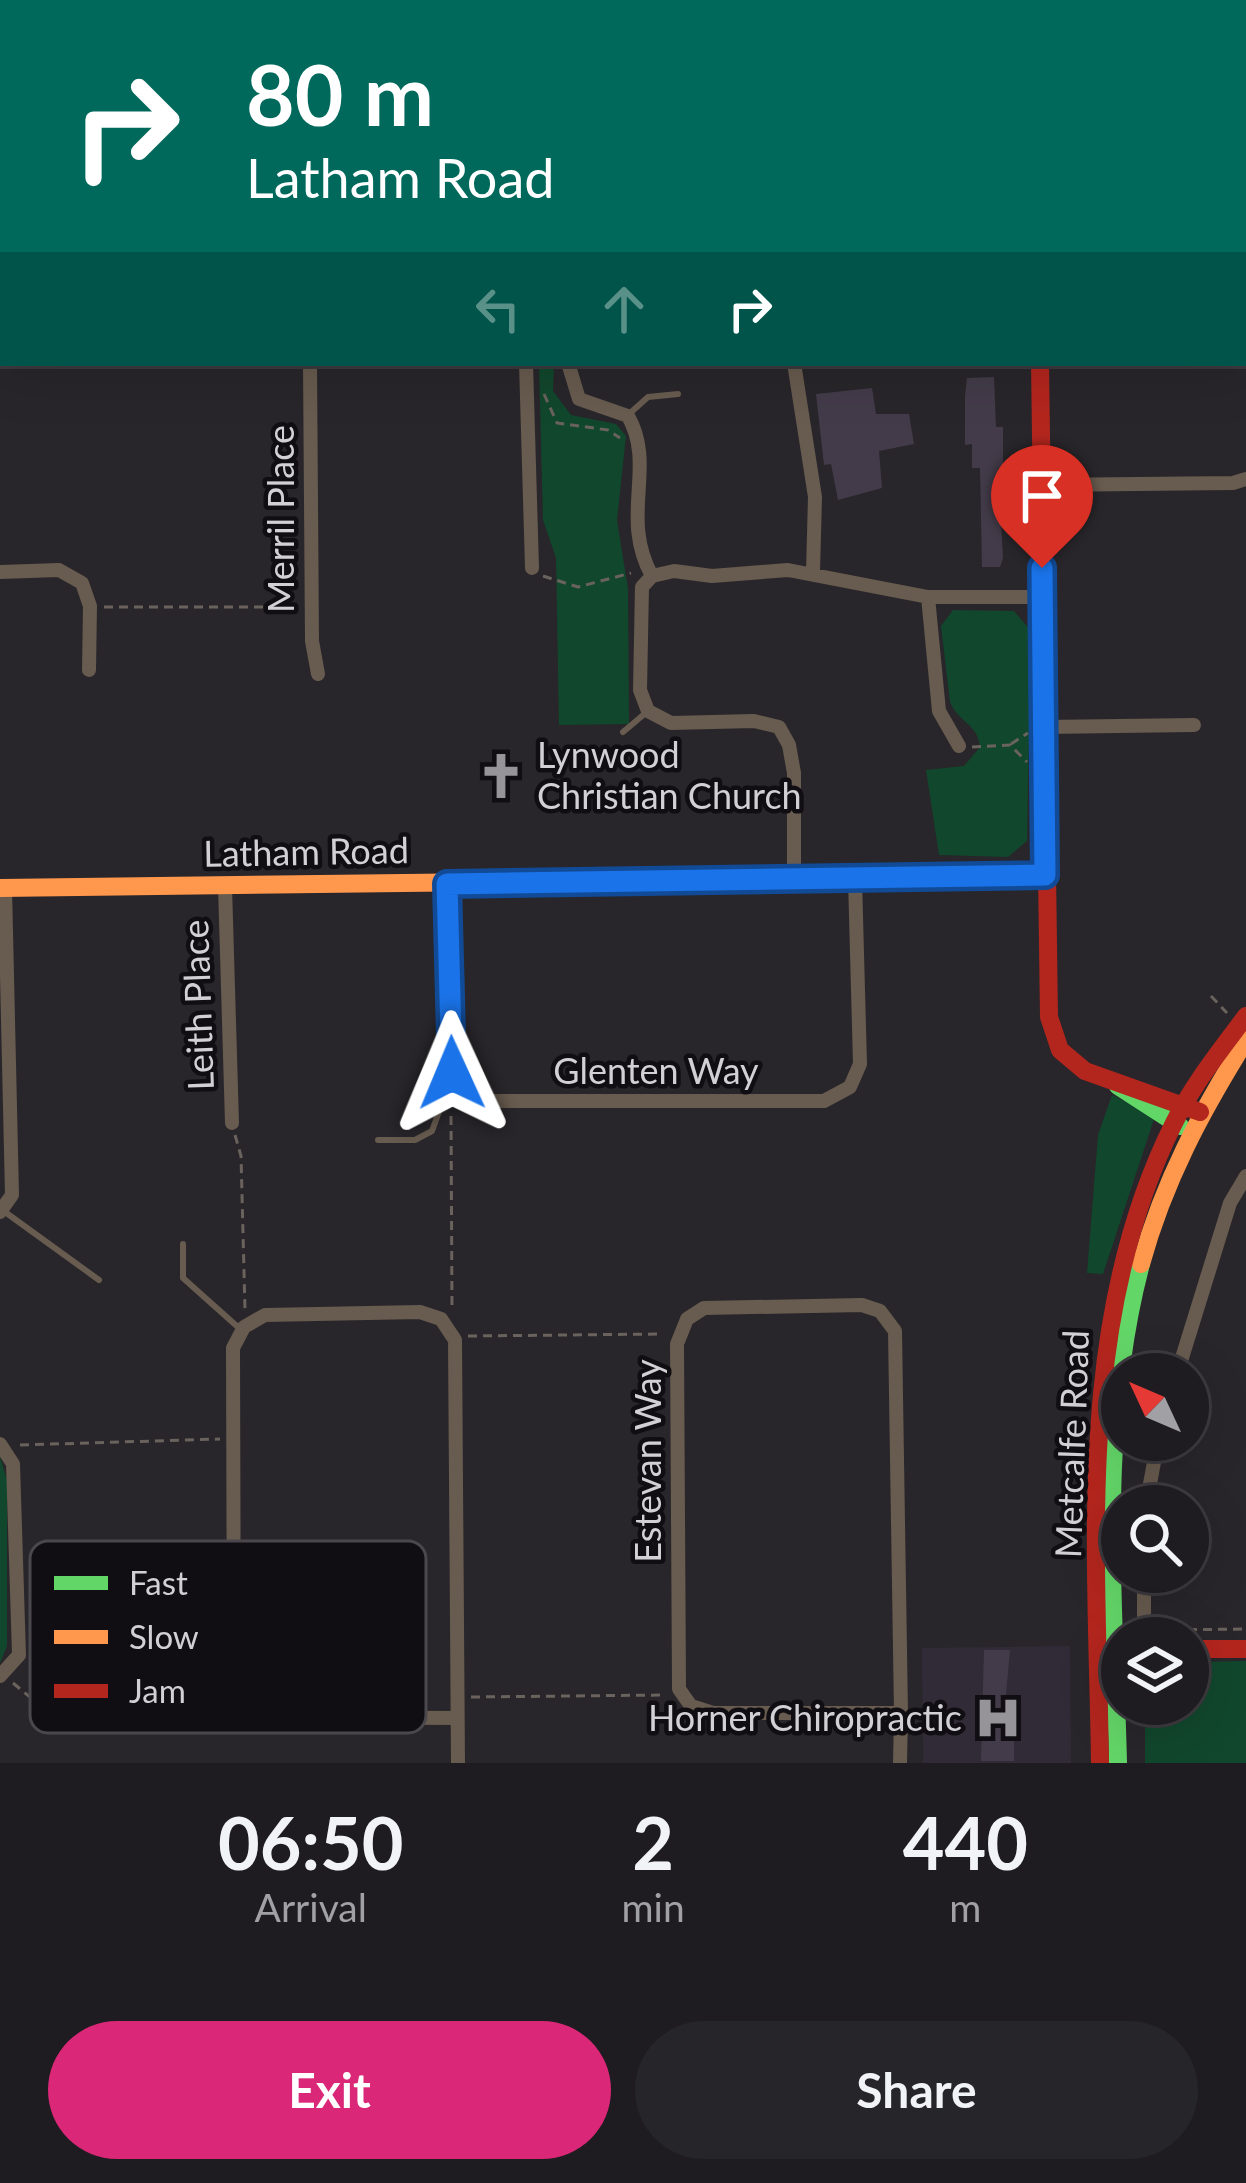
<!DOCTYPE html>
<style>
:root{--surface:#1e1c20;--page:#262529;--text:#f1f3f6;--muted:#a1a1a5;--line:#3c3a3e;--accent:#db2777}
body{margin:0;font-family:Lato,sans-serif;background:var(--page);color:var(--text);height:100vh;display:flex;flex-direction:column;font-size:45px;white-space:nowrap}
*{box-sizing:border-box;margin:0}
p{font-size:39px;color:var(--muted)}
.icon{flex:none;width:66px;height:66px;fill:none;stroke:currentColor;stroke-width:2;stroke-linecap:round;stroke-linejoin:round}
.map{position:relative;height:1763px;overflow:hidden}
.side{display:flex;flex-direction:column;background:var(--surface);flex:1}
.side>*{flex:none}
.guide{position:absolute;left:0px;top:0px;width:1248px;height:366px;box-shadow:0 12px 48px #0002,0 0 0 3px var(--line);background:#00695c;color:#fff;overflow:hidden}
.needle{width:78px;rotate:314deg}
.buttons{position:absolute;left:1101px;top:1353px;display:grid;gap:24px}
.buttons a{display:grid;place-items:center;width:108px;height:108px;border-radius:50%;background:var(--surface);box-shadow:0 12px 48px #0002,0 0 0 3px var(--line);font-size:60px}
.pin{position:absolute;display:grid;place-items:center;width:102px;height:102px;color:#fff;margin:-123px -51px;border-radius:50% 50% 50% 0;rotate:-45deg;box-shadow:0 0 12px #0007}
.pin .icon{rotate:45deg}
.me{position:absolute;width:132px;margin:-66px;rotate:359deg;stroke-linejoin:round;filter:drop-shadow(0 0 9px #0008)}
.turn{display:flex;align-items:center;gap:42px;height:252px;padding:0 48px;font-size:54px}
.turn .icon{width:156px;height:156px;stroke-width:2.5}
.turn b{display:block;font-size:84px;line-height:102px}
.lanes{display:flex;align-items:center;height:114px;padding:0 48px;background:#0003;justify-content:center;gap:60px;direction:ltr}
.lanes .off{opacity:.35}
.eta{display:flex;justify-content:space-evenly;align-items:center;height:204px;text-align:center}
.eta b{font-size:72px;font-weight:700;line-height:84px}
.primary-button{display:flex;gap:24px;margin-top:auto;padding:24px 48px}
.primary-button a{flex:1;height:138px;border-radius:72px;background:var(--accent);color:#fff;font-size:48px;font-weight:700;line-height:138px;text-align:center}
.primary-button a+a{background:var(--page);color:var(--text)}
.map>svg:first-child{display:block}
.built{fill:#312b37}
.green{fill:#11472d}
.building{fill:#433b49}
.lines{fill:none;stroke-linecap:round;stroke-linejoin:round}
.path{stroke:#6a625c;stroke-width:3;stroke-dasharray:9 6;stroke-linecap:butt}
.lane{stroke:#685b4f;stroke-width:6}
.street{stroke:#685b4f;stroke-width:14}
.fast{stroke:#63d668;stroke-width:18}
.slow{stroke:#ff974d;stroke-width:18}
.jam{stroke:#b3261e;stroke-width:18}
.route-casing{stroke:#114b97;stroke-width:30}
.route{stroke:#1a73e8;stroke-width:21}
.labels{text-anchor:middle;stroke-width:9;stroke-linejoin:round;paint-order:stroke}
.street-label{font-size:36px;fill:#d2d0d5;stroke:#100e12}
.poi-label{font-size:36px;fill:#d2d0d5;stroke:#100e12;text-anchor:start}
.key{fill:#100e12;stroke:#4a484c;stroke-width:3}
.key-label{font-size:33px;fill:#d2d0d5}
</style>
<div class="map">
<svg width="1246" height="1763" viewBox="0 0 1246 1763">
<rect width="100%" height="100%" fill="#28262a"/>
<path class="built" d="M1070,1646L1071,1763H923L922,1648Z"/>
<path class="green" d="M539,363H554L553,391L571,415L616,424L626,436L617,520L628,589L629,724L559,725L556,558L543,520Z
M953,610L1014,611L1031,631L1027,841L1008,857L939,855L926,770L964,766L980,747C978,724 958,722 950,702L941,626Z
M1112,1095L1155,1116L1103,1274L1087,1273L1098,1135Z
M0,1457L7,1480V1646L0,1663Z
M1246,1661V1763H1145V1704H1188V1662Z"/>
<path class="building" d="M994,377L996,427H1003V468H998L1003,558L1000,567H982L980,468H972V444L965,445V396L967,378Z
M872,388L876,414H909L914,444L879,451L882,488L838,500L831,464L824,465L816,394Z
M984,1650H1010L1003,1726H1014V1761H981Z"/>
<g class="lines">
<path class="path" d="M544,394L557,423L608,430L620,438
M543,576L578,587L631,573
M104,607H298
M1011,744L1028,733
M972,747L1010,745L1027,762
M1211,996L1227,1013
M451,1116L452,1310
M235,1135L241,1156L245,1310
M468,1336L663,1334
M20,1445L220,1439
M1158,1630L1246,1629
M13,1683L36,1702L225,1698
M471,1697L665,1695"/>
<path class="lane" d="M629,414L648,397L678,394
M623,732L648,711
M378,1140H415L432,1131L441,1106L458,1093
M5,1212L99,1280
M183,1244V1278L239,1328"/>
<path class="street" d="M186,0V3
M748,0L749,3
M1245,177L1246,178
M0,351H3
M310,363L312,641L318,674
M526,363L532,568
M568,363L579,399L628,416C657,467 619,516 652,576
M794,363L815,497L813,572
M1041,485L1233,483L1246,479
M0,572L59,570L82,583L90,606L89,670
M928,597L939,711L959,746
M1044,727L1194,725
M794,880V773L789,745L779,727L754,721L671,723L648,711L640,690L642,587L652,576L674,571L712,576L788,570L928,597H1042
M447,884L451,1073L460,1091L479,1101H824L850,1087L860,1064L855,879
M225,886L232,1123
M0,1212L12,1195L5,888
M1177,1374L1230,1203L1246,1176
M0,1444L13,1464L19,1655L0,1676
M1146,1506L1158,1440
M1144,1572V1638
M457,1718L259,1717L242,1705L234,1687L233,1348L244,1327L265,1315L420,1312L441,1319L455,1340L458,1763
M900,1763L901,1713L895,1331L880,1311L862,1305L704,1308L687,1319L677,1344L679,1689L691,1706L713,1713H901"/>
<path class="fast" d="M1118,1086L1180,1126
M1118,1763C1114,1598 1098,1425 1141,1264"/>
<path class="slow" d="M0,888L1045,875
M1141,1264C1164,1181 1201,1112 1246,1040"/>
<path class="jam" d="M1037,0V3
M1040,363L1049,1017L1060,1050L1085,1071L1200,1112
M1188,1649H1246
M1100,1763C1097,1548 1075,1321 1174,1123C1193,1084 1221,1050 1246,1016"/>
</g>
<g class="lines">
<defs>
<path id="route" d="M452,1073L447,884L1045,875L1042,568"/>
</defs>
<use href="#route" class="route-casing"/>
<use href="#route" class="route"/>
</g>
<defs>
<symbol id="church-bare" viewBox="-9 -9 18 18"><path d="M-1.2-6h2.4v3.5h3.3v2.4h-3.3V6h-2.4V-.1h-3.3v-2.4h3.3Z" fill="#969499" stroke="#100e12" stroke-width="2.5" paint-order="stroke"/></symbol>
<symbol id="hospital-bare" viewBox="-9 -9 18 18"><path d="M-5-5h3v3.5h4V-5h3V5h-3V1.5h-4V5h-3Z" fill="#969499" stroke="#100e12" stroke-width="2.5" paint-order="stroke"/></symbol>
</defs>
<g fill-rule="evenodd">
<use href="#church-bare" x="468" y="743" width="66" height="66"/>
<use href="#hospital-bare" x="965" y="1685" width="66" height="66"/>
</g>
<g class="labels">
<g class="street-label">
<text transform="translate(281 519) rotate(-90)" y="13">Merril Place</text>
<text transform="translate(306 852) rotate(-1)" y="13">Latham Road</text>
<text transform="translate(198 1005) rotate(-92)" y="13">Leith Place</text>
<text x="656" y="1084">Glenten Way</text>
<text transform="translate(1072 1444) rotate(-88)" y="13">Metcalfe Road</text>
<text transform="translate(648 1461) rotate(-90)" y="13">Estevan Way</text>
</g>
<g class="poi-label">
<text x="537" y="768">Lynwood<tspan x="537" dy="41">Christian Church</tspan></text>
<text x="962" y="1731" text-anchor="end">Horner Chiropractic</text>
</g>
</g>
<rect x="30" y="1541" width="396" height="192" rx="18" class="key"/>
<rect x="54" y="1576" width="54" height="14" fill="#63d668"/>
<rect x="54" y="1630" width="54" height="14" fill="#ff974d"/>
<rect x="54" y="1684" width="54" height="14" fill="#b3261e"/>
<g class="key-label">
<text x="129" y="1595">Fast</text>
<text x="129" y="1649">Slow</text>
<text x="129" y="1703">Jam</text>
</g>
</svg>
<div class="buttons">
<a><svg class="needle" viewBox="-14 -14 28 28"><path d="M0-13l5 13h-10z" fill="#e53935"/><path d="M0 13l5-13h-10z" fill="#a1a1a5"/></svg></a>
<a><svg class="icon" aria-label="search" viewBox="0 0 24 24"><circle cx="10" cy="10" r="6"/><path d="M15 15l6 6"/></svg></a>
<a><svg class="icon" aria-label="layers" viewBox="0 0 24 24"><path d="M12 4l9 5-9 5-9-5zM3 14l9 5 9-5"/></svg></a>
</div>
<div class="pin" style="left:1042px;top:568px;background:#d93025"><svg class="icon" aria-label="arrive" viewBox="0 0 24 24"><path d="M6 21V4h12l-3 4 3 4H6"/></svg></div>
<svg class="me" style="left:452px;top:1073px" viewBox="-20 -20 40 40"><path d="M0-17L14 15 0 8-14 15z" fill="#1a73e8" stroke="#fff" stroke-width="4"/></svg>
<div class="guide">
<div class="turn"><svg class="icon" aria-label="right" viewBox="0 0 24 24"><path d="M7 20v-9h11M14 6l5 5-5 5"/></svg><div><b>80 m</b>Latham Road</div></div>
<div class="lanes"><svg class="icon off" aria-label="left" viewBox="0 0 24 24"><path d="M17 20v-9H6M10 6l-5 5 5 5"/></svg><svg class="icon off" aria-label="ahead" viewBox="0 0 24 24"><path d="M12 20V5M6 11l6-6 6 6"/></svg><svg class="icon" aria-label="right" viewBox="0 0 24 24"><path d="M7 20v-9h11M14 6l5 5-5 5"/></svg></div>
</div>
</div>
<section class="side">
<div class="eta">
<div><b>06:50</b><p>Arrival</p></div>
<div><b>2</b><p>min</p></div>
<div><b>440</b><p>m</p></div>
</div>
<div class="primary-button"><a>Exit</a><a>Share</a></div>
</section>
